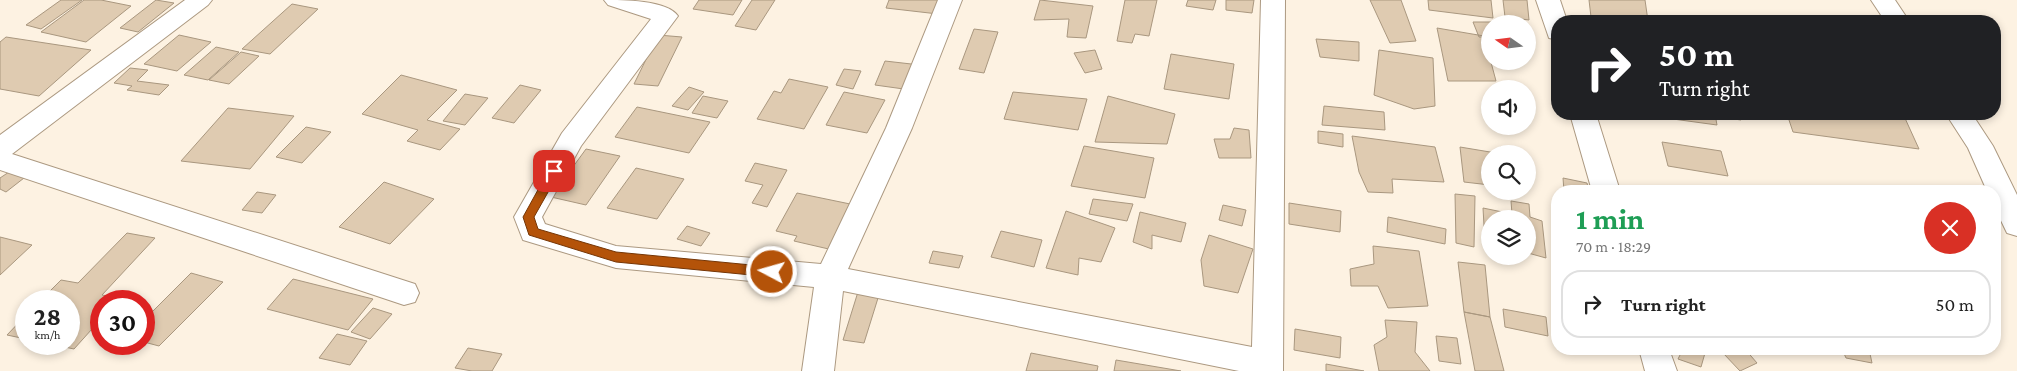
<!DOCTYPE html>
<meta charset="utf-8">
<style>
:root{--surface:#fff;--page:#f2f2f2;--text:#222;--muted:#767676;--line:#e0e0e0}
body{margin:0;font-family:"Crimson Pro",serif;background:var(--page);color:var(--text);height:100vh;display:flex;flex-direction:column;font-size:19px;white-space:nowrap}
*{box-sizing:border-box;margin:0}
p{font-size:16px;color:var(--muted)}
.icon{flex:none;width:28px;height:28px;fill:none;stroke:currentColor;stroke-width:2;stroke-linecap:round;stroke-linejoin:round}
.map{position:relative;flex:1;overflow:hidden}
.side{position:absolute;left:1551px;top:185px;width:450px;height:170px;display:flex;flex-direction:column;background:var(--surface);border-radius:20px;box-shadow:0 2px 8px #0003}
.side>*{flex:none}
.hud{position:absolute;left:1551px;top:15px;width:450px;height:105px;border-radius:20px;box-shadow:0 2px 8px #0003;background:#202124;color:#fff;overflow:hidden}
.needle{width:32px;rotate:284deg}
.fabs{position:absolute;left:1481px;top:15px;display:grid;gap:10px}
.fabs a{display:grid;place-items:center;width:55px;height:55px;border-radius:50%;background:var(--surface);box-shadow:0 2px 8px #0003;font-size:25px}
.speed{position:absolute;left:15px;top:290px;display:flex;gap:10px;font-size:25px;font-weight:700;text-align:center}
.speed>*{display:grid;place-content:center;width:65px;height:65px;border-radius:50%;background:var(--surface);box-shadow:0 2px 8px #0003;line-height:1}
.speed small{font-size:12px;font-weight:400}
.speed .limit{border:8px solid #d22;background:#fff;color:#111}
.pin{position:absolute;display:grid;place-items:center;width:42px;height:42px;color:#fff;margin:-21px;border-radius:10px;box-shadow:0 2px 8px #0006}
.me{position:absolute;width:55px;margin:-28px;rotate:276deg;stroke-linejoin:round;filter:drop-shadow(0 0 4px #0008)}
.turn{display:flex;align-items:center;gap:18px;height:105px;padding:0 25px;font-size:22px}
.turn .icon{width:65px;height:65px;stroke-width:2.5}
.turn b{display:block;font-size:35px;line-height:42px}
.round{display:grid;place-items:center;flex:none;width:52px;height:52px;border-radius:26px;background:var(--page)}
.headline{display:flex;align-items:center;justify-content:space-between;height:85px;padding:0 25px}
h1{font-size:30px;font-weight:700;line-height:38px;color:#1e9e55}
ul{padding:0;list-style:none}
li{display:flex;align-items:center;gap:15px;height:68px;margin:0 10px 8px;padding:0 15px;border:2px solid var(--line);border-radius:20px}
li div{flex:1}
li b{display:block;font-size:19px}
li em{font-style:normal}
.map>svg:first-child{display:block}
.building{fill:#dfcbb1;stroke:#a9977f}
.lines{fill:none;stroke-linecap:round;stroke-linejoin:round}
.street-casing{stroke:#ac9981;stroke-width:2}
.street{fill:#fff;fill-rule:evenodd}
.route{fill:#b45309;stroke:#753606}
</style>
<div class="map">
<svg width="2017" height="371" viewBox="0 0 2017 371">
<rect width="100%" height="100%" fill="#fdf2e2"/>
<path class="building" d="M61,0H82L41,29L26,25Z
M84,0H101L131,6L86,42L41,32Z
M156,0L174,3L138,32L120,28Z
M699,0H742L733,15L693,9Z
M752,0H775L756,30L735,26Z
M889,0H943L938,14L886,8Z
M1040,0L1093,6L1086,38L1067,37L1069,19L1034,20Z
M1125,0H1157L1149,36L1135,34L1132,43L1117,41Z
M1188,0H1216L1213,10L1186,6Z
M1226,0H1254L1252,13L1226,10Z
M1370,0H1401L1416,41L1390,43Z
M1428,0H1491L1493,18L1429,10Z
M1503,0H1527L1529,20L1505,17Z
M1589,0H1645L1648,21H1617L1591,17Z
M292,4L318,9L270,54L242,49Z
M1473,22H1509L1510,24H1490V37H1479Z
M1437,28L1484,36L1496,81H1448Z
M974,29L998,32L984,73L959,69Z
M179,35L211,42L177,71L144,64Z
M658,35L682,37L658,86L634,84Z
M6,37L91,50L39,96L0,89V42Z
M1316,39L1359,42V61L1320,57Z
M216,47L239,52L208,80L184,75Z
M1095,50L1102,69L1085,73L1074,53Z
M1379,50L1433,58L1435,106L1414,109L1374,95Z
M241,52L259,56L229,84L209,80Z
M1171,54L1234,64L1229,99L1164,89Z
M885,61L920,65L911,90L875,85Z
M130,68L148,70L137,81L169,85L159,95L127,90L132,86L114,83Z
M844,69L861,71L853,89L836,85Z
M401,75L457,90L427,120L460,129L440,150L407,141L418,130L362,114Z
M789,79L828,87L804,129L757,119L774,91L781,93Z
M520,85L541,90L514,123L492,118Z
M689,87L704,92L688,110L672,106Z
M844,92L885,100L867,133L826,125Z
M1013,92L1087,99L1078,130L1004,119Z
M465,94L488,98L465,125L443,121Z
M703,96L728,101L717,118L692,113Z
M1108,96L1175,114L1167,144L1095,142Z
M1324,106L1384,112L1385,130L1322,125Z
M637,107L710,122L689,153L615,137Z
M228,108L294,116L250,169L181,161Z
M1671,114H1715L1717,125L1673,119Z
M1719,114H1739L1741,120L1720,117Z
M1787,114H1886L1904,116L1919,149L1793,132Z
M306,127L331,132L302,163L276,157Z
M1234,128L1249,130L1251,158H1219L1214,139H1230Z
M1318,131L1343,134V147L1318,143Z
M1352,136L1435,147L1444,182L1392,179L1393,193L1368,192L1359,172Z
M1662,142L1721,151L1728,176L1668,166Z
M1084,146L1154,158L1145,198L1071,186Z
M1460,147L1496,153L1500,147L1515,154H1490V185L1464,182Z
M586,149L620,156L586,205L551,197Z
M755,163L787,170L767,207L752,203L763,185L745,181Z
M636,168L684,179L657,219L607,208Z
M9,172L24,178L6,192L0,189V178Z
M1563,178L1587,183L1589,191H1564Z
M384,182L434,199L390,244L339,227Z
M257,192L276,195L262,213L242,210Z
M797,193L855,205L833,250L794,241L797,236L776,231Z
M1455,194L1475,196L1474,247L1456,243Z
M1093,199L1133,204L1127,221L1089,214Z
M1511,201L1529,204L1530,217L1542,221L1546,258L1528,253V219H1490V245L1485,243L1483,208L1512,214Z
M1289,203L1341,211L1340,232L1289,224Z
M1223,205L1246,210L1242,226L1219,220Z
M1066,211L1115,228L1101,262L1079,258L1078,275L1046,268Z
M1140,212L1186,223L1181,242L1152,235V249L1133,242Z
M1388,217L1446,229L1445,244L1387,232Z
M687,226L710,233L701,246L677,239Z
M1001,231L1042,240L1034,267L991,257Z
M127,233L155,238L102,295L120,298L117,301H101V319L74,349L51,344H69V301H40L61,280L78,283Z
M1209,235L1253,249L1238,293L1204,286L1201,260Z
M0,237L32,245L0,275Z
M1373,246L1419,251L1428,306L1388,308L1378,286H1351L1350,269L1374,264Z
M933,251L963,256L959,268L929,263Z
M1458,262L1485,265L1490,317L1464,312Z
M191,273L223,282L159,346L144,342V320Z
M293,279L373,299L348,330L267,309Z
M862,279L883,282L864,343L843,340Z
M373,308L392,314L370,339L351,332Z
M1503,309L1546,317L1548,336L1505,327Z
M1464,312L1490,317L1504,371H1475Z
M26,315V339L7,335Z
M1385,320L1417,322L1415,352L1430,371H1379L1374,345L1387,337Z
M1295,329L1341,337L1340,358L1294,350Z
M337,334L367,341L350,365L319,358Z
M1436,336L1457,338L1461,364L1439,361Z
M468,348L502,354L492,371H472L455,368Z
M1683,349H1695L1705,353L1701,367L1678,359Z
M1726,349H1745L1757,363L1740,371L1723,353Z
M1842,349H1869L1872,363L1846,358Z
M1031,353L1098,366L1097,371H1026Z
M1116,360L1181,371H1114Z
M1326,364L1364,371H1326Z"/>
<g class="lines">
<defs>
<path id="street" d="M185,0H212L208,5L12,154L415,284L419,293L415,302L404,305L0,170V135Z
M604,0C623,0 667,0 678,16L581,146L542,217L545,224L616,246L821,264L886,128L938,0H962L912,128L848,269L1252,347L1261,0H1285L1283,371H1239L843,291L834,371H802L814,287L616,268L523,240L514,217L562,133L651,19L608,5Z
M1536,0H1560L1567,21H1558V40L1549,38Z
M1871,0H1895L1909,21H1885Z
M1570,114H1596L1620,191H1592Z
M1946,114H1972L1993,146L2017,195V236L2007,233L1995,208V191H1987L1968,148Z
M1639,349H1669L1677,371H1645Z"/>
</defs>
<use href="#street" class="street-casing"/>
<use href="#street" class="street"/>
</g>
<path class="route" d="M554,167L560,171L534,217L538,229L616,252L772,267L776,268L778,272L776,275L772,277L616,262L529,235L523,217L550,168Z"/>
</svg>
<div class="fabs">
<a><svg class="needle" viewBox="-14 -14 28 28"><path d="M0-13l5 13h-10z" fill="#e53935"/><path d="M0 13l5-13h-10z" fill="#767676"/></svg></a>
<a><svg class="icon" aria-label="sound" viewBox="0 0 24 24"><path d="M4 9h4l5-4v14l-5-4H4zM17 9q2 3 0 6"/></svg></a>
<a><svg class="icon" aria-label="search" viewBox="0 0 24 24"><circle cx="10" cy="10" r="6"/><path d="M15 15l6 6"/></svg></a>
<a><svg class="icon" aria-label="layers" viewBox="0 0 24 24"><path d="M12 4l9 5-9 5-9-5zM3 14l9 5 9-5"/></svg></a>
</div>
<div class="speed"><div>28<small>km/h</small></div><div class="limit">30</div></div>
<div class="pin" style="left:554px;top:171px;background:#d93025"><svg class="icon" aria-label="arrive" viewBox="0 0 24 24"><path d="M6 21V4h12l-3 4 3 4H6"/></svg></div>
<svg class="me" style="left:772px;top:272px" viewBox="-20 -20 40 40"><circle r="17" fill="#b45309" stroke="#fff" stroke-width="3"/><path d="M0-11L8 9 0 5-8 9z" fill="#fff"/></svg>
<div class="hud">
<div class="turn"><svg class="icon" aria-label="right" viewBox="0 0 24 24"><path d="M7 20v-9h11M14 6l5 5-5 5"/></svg><div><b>50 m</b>Turn right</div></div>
</div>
<section class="side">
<div class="headline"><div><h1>1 min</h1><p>70 m · 18:29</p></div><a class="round" style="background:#d93025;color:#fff"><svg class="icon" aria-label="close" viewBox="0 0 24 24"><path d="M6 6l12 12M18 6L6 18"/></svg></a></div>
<ul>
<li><svg class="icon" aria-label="right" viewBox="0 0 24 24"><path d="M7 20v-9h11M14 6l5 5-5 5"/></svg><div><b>Turn right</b></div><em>50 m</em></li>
</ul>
</section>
</div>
